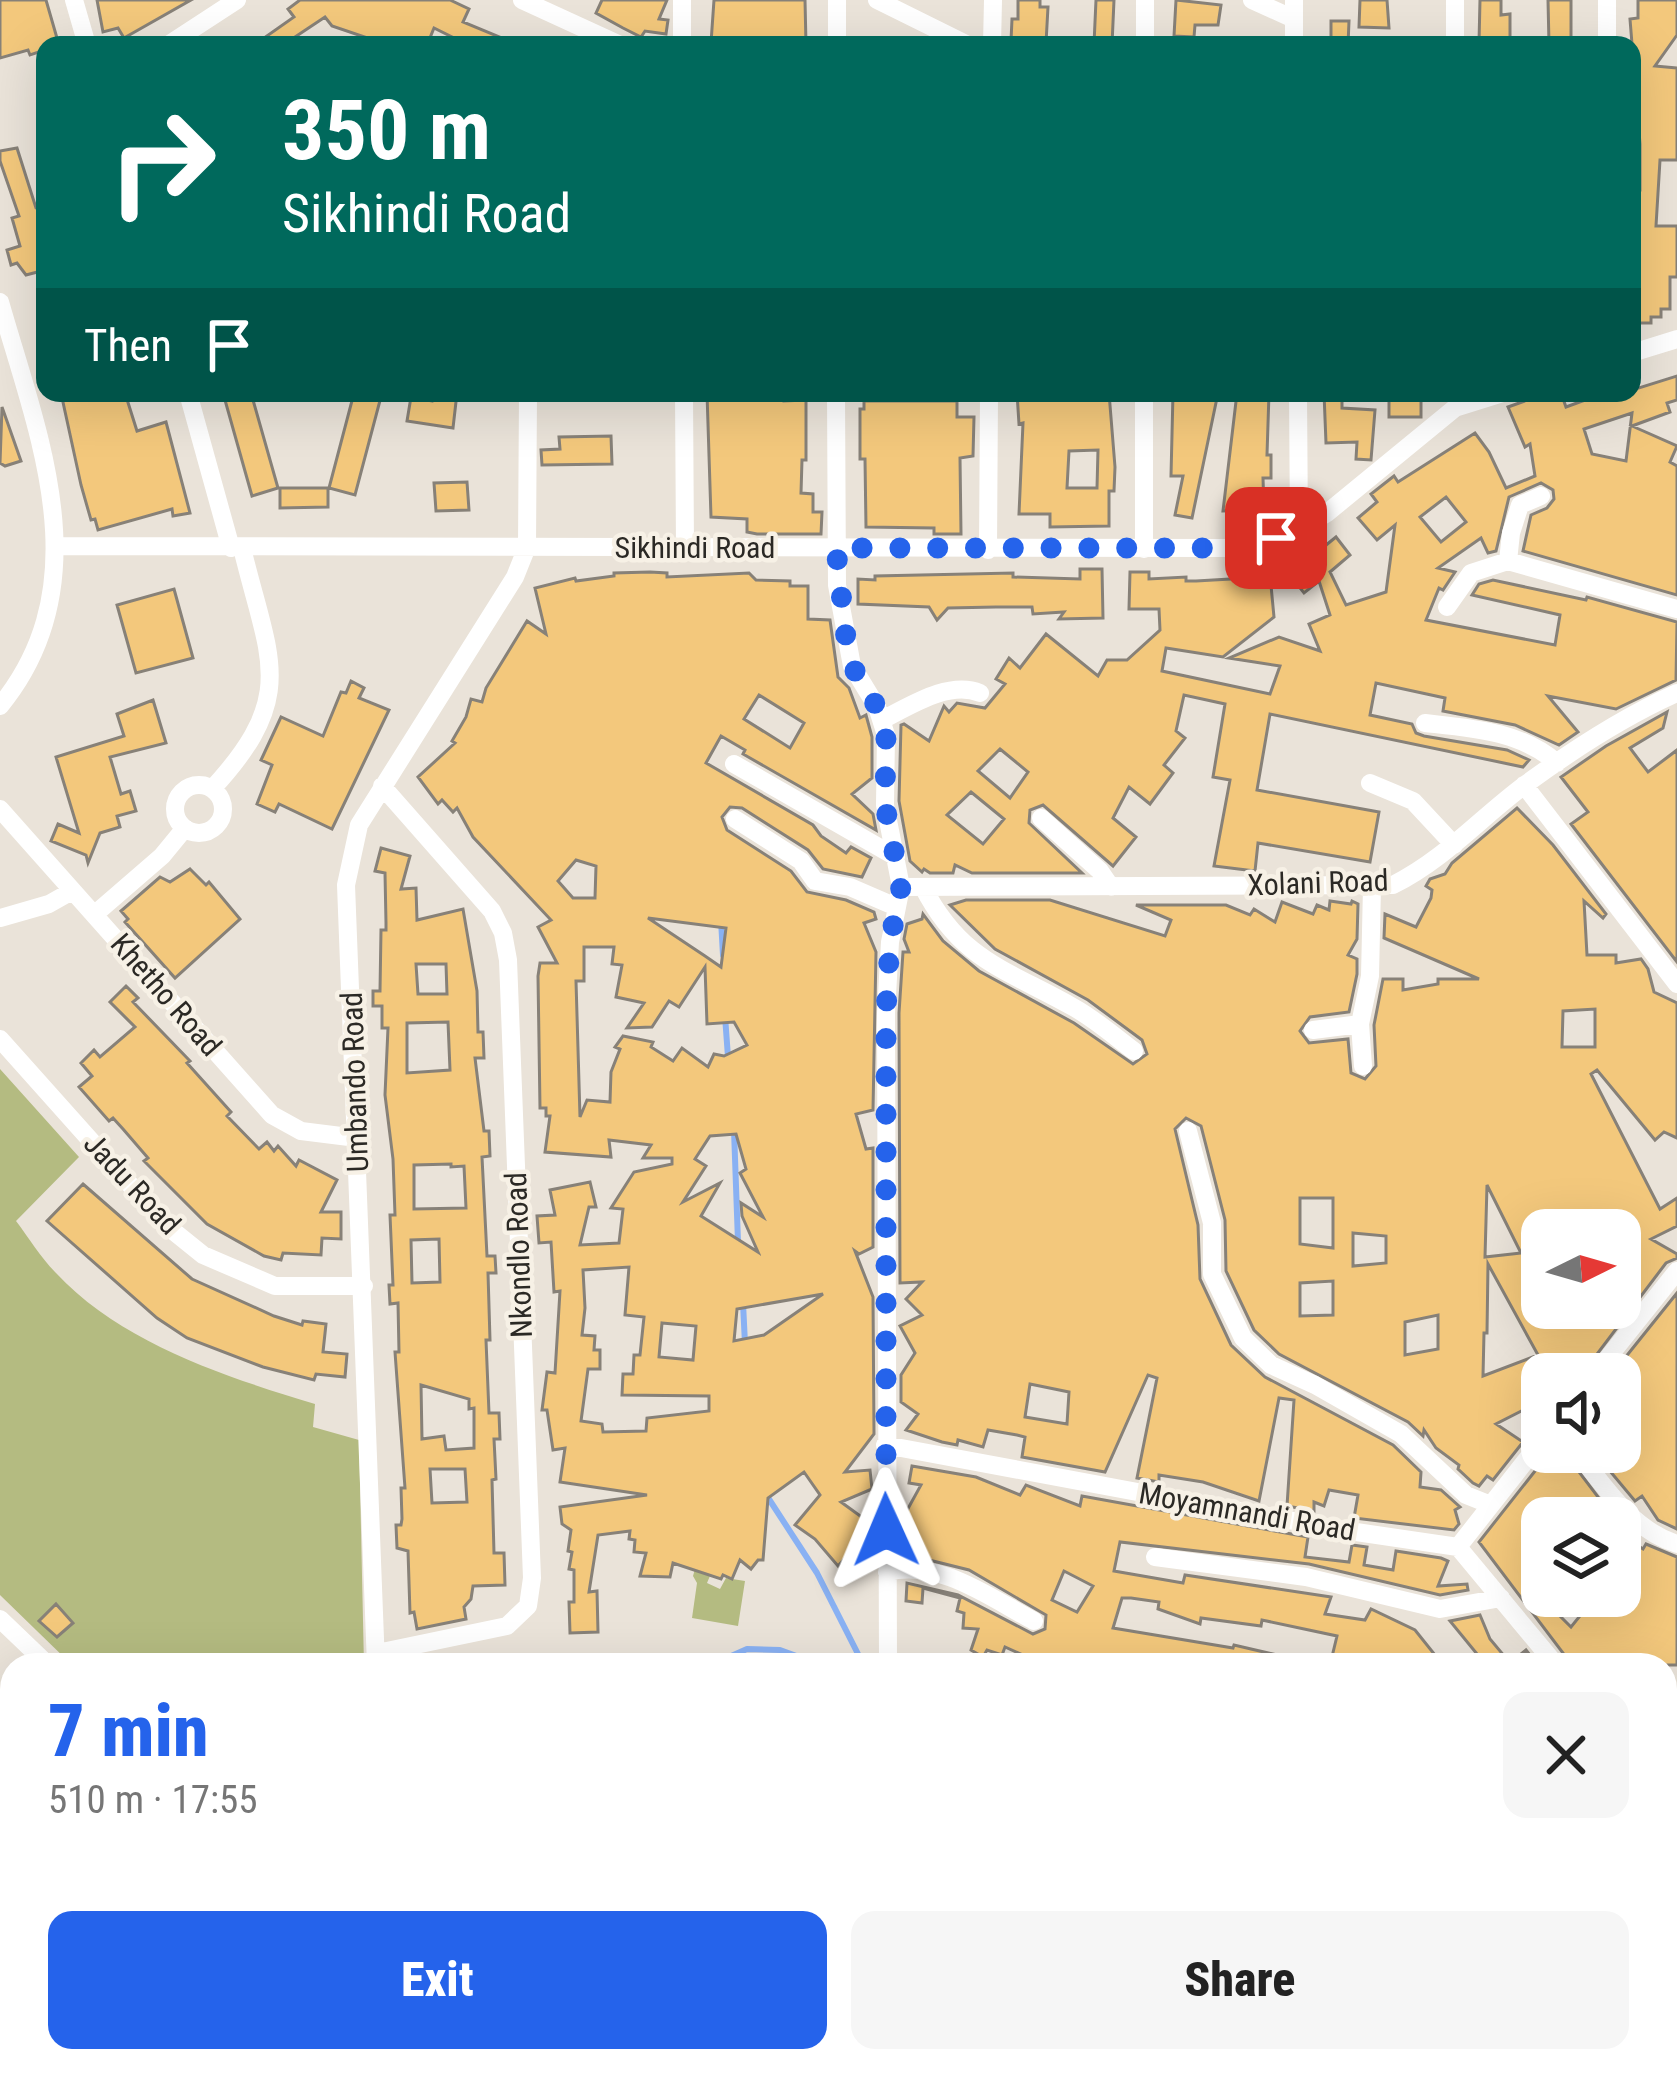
<!DOCTYPE html>
<meta charset="utf-8">
<style>
:root{--surface:#fff;--page:#f6f6f6;--text:#222;--muted:#767676;--accent:#2563eb}
body{margin:0;font-family:"Roboto Condensed",sans-serif;background:var(--page);color:var(--text);height:100vh;display:flex;flex-direction:column;font-size:45px;white-space:nowrap}
*{box-sizing:border-box;margin:0}
p{font-size:39px;color:var(--muted)}
.icon{flex:none;width:66px;height:66px;fill:none;stroke:currentColor;stroke-width:2;stroke-linecap:round;stroke-linejoin:round}
.map{position:relative;flex:1;overflow:hidden}
.details{position:absolute;left:0px;top:1653px;width:1677px;height:420px;display:flex;flex-direction:column;background:var(--surface);border-radius:36px 36px 0 0;box-shadow:0 12px 48px #0002}
.details>*{flex:none}
.guide{position:absolute;left:36px;top:36px;width:1605px;height:366px;border-radius:24px;box-shadow:0 12px 48px #0002;background:#00695c;color:#fff;overflow:hidden}
.needle{width:78px;rotate:85deg}
.buttons{position:absolute;left:1521px;top:1209px;display:grid;gap:24px}
.buttons a{display:grid;place-items:center;width:120px;height:120px;border-radius:24px;background:var(--surface);box-shadow:0 12px 48px #0002;font-size:60px}
.pin{position:absolute;display:grid;place-items:center;width:102px;height:102px;color:#fff;margin:-51px;border-radius:24px;box-shadow:0 6px 18px #0006}
.me{position:absolute;width:132px;margin:-66px;rotate:359deg;stroke-linejoin:round;filter:drop-shadow(0 0 9px #0008)}
.turn{display:flex;align-items:center;gap:42px;height:252px;padding:0 48px;font-size:54px}
.turn .icon{width:156px;height:156px;stroke-width:2.5}
.turn b{display:block;font-size:84px;line-height:102px}
.then{display:flex;align-items:center;height:114px;padding:0 48px;background:#0003;gap:24px;font-size:45px}
.round{display:grid;place-items:center;flex:none;width:126px;height:126px;border-radius:24px;background:var(--page)}
.overview{display:flex;align-items:center;justify-content:space-between;height:204px;padding:0 48px}
h1{font-size:72px;font-weight:800;line-height:90px;color:var(--accent)}
.primary-button{display:flex;gap:24px;margin-top:auto;padding:24px 48px}
.primary-button a{flex:1;height:138px;border-radius:24px;background:var(--accent);color:#fff;font-size:48px;font-weight:800;line-height:138px;text-align:center}
.primary-button a+a{background:var(--page);color:var(--text)}
.map>svg:first-child{display:block}
.green{fill:#b4bb81}
.lines{fill:none;stroke-linecap:round;stroke-linejoin:round}
.stream{stroke:#89b1f3;stroke-width:6}
.building{fill:#f3c87c;stroke:#878178;stroke-width:3;fill-rule:evenodd}
.minor{stroke:#fff;stroke-width:18}
.route{stroke:#2563eb;stroke-width:21;stroke-dasharray:0 37.8}
.labels{text-anchor:middle;stroke-width:9;stroke-linejoin:round;paint-order:stroke}
.street-label{font-size:30px;fill:#2b2925;stroke:#f7f1e6}
</style>
<div class="map">
<svg width="1677" height="2073" viewBox="0 0 1677 2073">
<rect width="100%" height="100%" fill="#eae3d9"/>
<path class="green" d="M0,1069L79,1157L16,1221C29,1238 41,1258 56,1273C121,1343 226,1377 315,1404L313,1427L359,1440L364,1665H72L0,1595Z
M695,1569L712,1571L707,1583L720,1589L726,1578L745,1581L738,1626L692,1618L697,1583L693,1576Z
M0,1959L12,1971V2061H46L35,2073H0Z"/>
<g class="lines">
<path class="stream" d="M721,920L723,955
M725,1016L728,1057
M734,1130L738,1242
M743,1303L745,1344
M765,1493L817,1573L859,1656
M903,1661L973,1656L1008,1665
M711,1665L747,1649L780,1650L802,1658L872,1656
M1478,2061L1488,2073"/>
</g>
<path class="building" d="M0,0H46L59,45H45V50L30,55L28,50L0,58Z
M97,0H191L124,38L118,28L103,32Z
M300,0H450L469,9L463,22L519,45H458L460,41L434,28L427,45L416,41L414,45H388L332,26L325,17L283,45H254L294,17L288,9Z
M602,0H667L659,19L668,20L666,34L645,31L641,37L623,28L596,13Z
M714,0H805L806,45L711,43Z
M1018,0H1040V7H1048L1046,43L1011,41L1012,19H1018Z
M1096,0H1114L1112,45L1094,44Z
M1176,0L1221,5L1218,25H1195L1194,37L1174,36Z
M1360,0H1387L1389,28L1359,27Z
M1480,0H1501V15L1510,14V42L1479,43Z
M1548,0H1571V43L1549,44Z
M1638,0H1677V35L1655,66L1677,68V160H1660L1656,226H1677V277H1670V309H1661V317H1651V323H1632L1634,190H1640V144L1630,19L1638,18Z
M1331,21H1349L1348,45H1331Z
M17,148L36,208L45,212V270L26,275L17,263L11,265L7,250L20,246L12,218L19,216L0,161V151Z
M1677,376V400L1667,403L1670,412L1632,426L1677,446L1670,462L1677,466V595L1523,551L1531,515L1547,508L1554,499L1553,490L1541,483L1509,497L1496,551L1488,553L1481,538L1438,568L1455,572L1443,590L1439,588L1426,620L1555,645L1560,615L1472,595L1479,584L1493,580L1586,600L1587,597L1677,622L1676,680L1616,709L1548,696L1578,732L1559,745L1515,725L1443,711L1445,698L1376,683L1370,715L1412,724L1416,733L1424,736L1507,750L1529,760L1523,767L1270,714L1257,790L1379,812L1370,862L1258,843L1255,871L1214,866L1230,780L1213,777L1225,704L1184,695L1176,731L1185,738L1164,765L1173,773L1150,804L1129,787L1113,818L1136,837L1113,866L1043,805L1030,810L1029,823L1082,873H972L955,865L953,873H930L924,869L922,872L910,861L899,801L901,725L904,724L929,741L944,706L949,712L957,703L985,708L1005,684L996,679L1009,658L1020,668L1046,634L1098,676L1107,660H1127L1160,630L1159,609H1129L1130,572H1149V579L1186,577V581H1196L1247,578L1246,573L1263,571L1264,575H1270L1274,617L1223,657L1166,648L1162,671L1270,694L1280,666L1229,658L1279,637L1320,651L1309,624L1330,615L1319,581L1304,593L1289,574L1311,557L1306,543L1316,540L1320,550L1336,537L1350,555L1330,572L1346,605L1386,592L1395,525L1377,540L1358,518L1377,502L1371,494L1394,476L1398,482L1475,433L1489,452L1506,488L1535,476L1530,444L1525,447L1508,407L1547,393H1561L1566,407L1596,396L1632,393V390ZM1632,413L1626,461L1592,454L1584,429ZM1446,497L1466,522L1441,542L1420,517ZM1000,749L1028,772L1010,798L978,771ZM971,792L1004,819L983,844L947,815Z
M61,393H125L137,431L166,422L190,513L173,516L172,509L98,530L95,519L91,520L81,485Z
M223,393H251L278,488L252,496Z
M354,393H382L355,495L329,488Z
M433,393H457L453,428L407,421L411,397L432,401Z
M707,393H784V401L806,400V460H802L801,493L813,494V512H822L821,534H757L747,532V519L711,517Z
M1017,393H1109L1115,467L1114,491H1109V526L1050,527V514H1019L1023,423L1019,424ZM1098,450L1097,488H1067L1069,451Z
M1173,393H1218L1192,518L1175,515L1183,476H1171Z
M1237,393H1269L1267,455H1271V478H1263L1264,510L1223,511Z
M1324,393H1342V408L1375,410L1371,460L1356,459L1357,442L1326,443Z
M1389,393H1421V417H1389Z
M864,401H957V417H974L973,456L960,458L961,534H934V528L866,527L865,459H860V409H864Z
M2,407L21,461L5,466L0,463Z
M611,436L612,464L542,465L541,450L560,449L559,437Z
M467,482L469,510L436,511L434,483Z
M280,488H328V507L280,508Z
M1080,569H1102L1103,618L1059,619L1064,612L1033,614L1032,607H996L948,608L937,620L929,607L858,604V579L875,580V576L1013,573V577L1080,579Z
M650,572L667,573V577L749,573L756,580L790,581V586H808V619L830,620L838,677L849,688L860,718L866,715L872,737V778L852,794L873,814L876,830L743,754L745,750L721,736L706,763L813,825L821,836L846,853L851,847L871,858L862,877L823,869L808,850L742,808L730,807L722,817L727,830L791,871L807,892L846,900L874,912L876,919L864,923L876,952L873,1110L856,1114L866,1149L873,1148V1247L859,1254L855,1251L873,1297L874,1434L845,1472L870,1470L872,1489L841,1502L874,1526L838,1566L815,1539L795,1525L820,1495L804,1472L768,1498L763,1560H758L751,1569L740,1560L732,1579L723,1575L721,1579L673,1563L670,1577L640,1576L646,1553L634,1552L635,1540L629,1539L630,1531L598,1535L589,1592L597,1591L598,1632L570,1633L569,1602H574V1570L569,1569L572,1552L568,1551L571,1530L562,1524L560,1507L647,1495L560,1482L565,1448L553,1450L547,1410H542L547,1372L555,1373L560,1291L554,1292L551,1242L539,1243L537,1216L555,1215L550,1190L590,1182L596,1207H589L580,1245L619,1243L623,1209L611,1208L634,1172L672,1164V1158H643L651,1145L609,1140L611,1157L545,1152L550,1116H546V1108H540L538,976L540,963H557L538,927L551,920L473,837L457,808L453,812L442,800L438,804L418,777L455,743L452,741L466,717L471,699L482,702L486,688L527,621L546,634L535,588L575,578L576,581L614,576V573ZM759,695L804,723L790,748L744,719ZM576,860L596,866L595,898H573L558,881ZM648,918L726,928L721,967L705,956ZM584,947H614L612,964L622,965L616,997L644,1003L627,1028L652,1027L669,1001L679,1007L705,967L707,1024L734,1022L747,1045L724,1056L714,1054L708,1067L682,1048L673,1061L651,1047L653,1042L623,1036L615,1047L620,1049L611,1072L610,1102L587,1100L580,1117L576,981H584ZM736,1134L746,1169L740,1173L763,1217L741,1203L742,1216L758,1252L701,1216L720,1183L683,1202L706,1166L695,1159L710,1136ZM629,1267L625,1315L644,1317L640,1355H634L633,1374H623L622,1395L709,1396V1411L647,1418L646,1431L603,1432L602,1424L581,1421L588,1369H600V1350H594L595,1336L582,1335L585,1308L583,1270ZM823,1294L764,1335L734,1341L737,1309ZM662,1323L696,1326L693,1360L659,1357Z
M174,589L193,658L136,673L117,605Z
M351,681L364,688L359,698L389,710L332,829L279,804L275,812L257,804L272,765L261,760L281,717L323,736L341,692L346,693Z
M153,700L166,743L110,757L121,794L130,791L136,811L117,816L120,827L100,833L88,863L86,855L51,841L58,824L79,833L56,757L124,736L117,714Z
M1667,712L1663,728L1630,748L1648,772L1677,750V962L1571,824L1588,812L1561,777L1606,746Z
M1517,808L1553,845L1606,914L1603,918L1584,901L1587,955H1616V963L1641,959L1648,969L1654,992L1677,1003V1138L1664,1132L1655,1140L1597,1070L1591,1074L1660,1209L1677,1198V1226L1651,1239L1677,1254V1258L1666,1263L1582,1374H1542V1417L1531,1406L1496,1424L1523,1442L1493,1480L1487,1476L1479,1486L1473,1483L1458,1469L1459,1465L1436,1448L1424,1430L1423,1436L1408,1422L1279,1354L1254,1330L1226,1271L1225,1220L1201,1126L1186,1118L1175,1129L1198,1225L1200,1279L1231,1345L1265,1377L1393,1445L1421,1472L1420,1487L1441,1490L1460,1507L1455,1510L1459,1524L1454,1530L1354,1518L1358,1495L1329,1490L1324,1506L1314,1502V1511L1287,1506L1294,1400L1279,1398L1259,1501L1203,1482L1159,1475V1482L1137,1478L1157,1378L1148,1375L1105,1472L1022,1457L1025,1437L1017,1435L988,1430L983,1447L958,1440L957,1445L942,1442L906,1430L918,1414L901,1402V1375L915,1353L900,1326L922,1315L906,1299L922,1282L900,1283L899,1013L903,952H909L904,939L907,924L922,919L923,914L943,941L979,971L1074,1023L1133,1064L1147,1054L1142,1040L1088,1000L995,949L950,905L966,900H1050L1165,936L1171,920L1136,905H1226L1250,915L1254,909L1275,922L1282,902L1313,914L1317,905L1329,910L1330,901L1351,904L1352,901L1358,904L1357,939L1348,955L1357,959V974L1349,1012L1310,1017L1300,1031L1309,1043L1348,1039L1351,1073L1365,1079L1376,1066L1374,1025L1383,979H1403V990L1438,984V979H1479L1384,938L1385,914L1416,927L1431,898L1432,890L1426,886L1430,879L1445,874L1452,863ZM1595,1009V1047H1562L1563,1011ZM1487,1185L1521,1253L1485,1257ZM1300,1198H1333V1248L1300,1244ZM1542,1230H1620V1308H1542ZM1353,1233L1386,1236V1263L1353,1266ZM1488,1264L1538,1355L1483,1376L1484,1333H1487ZM1333,1281V1315L1300,1316V1283ZM1438,1315V1349L1405,1355V1322ZM1030,1384L1069,1392L1067,1424L1025,1417Z
M381,848L410,856L401,889L416,888L417,920L463,909L477,991L478,1032H483L484,1058H475L484,1131H489L490,1156L482,1157L487,1256H495L496,1273H488L490,1340H486L489,1413H499L500,1439H494L496,1479L492,1480L494,1553H504L505,1585L473,1586L471,1599L464,1607L466,1619L417,1629L414,1612L410,1613L408,1551L397,1548L396,1525H401L402,1519L401,1488H405L395,1352H399L398,1303L390,1304L389,1285H393L390,1215H395L393,1159L385,1095L388,1028H382V1006H373V991H380L381,930H386V923L385,873L375,871ZM416,964H446L447,994H418ZM448,1022L450,1070L407,1073V1023ZM451,1164V1167L464,1166L466,1208L414,1209V1165ZM439,1239L440,1282L412,1283L411,1240ZM421,1385L469,1399V1409L474,1408V1448L446,1450L444,1436L422,1439ZM430,1469H465L467,1502L432,1503Z
M190,869L206,885L209,882L240,919L175,978L125,922L128,919L121,911L160,877L170,882Z
M126,986L138,998L133,1002L190,1061L187,1063L231,1112L227,1116L259,1149L267,1142L274,1151L278,1146L296,1166L299,1160L337,1180L321,1212H341V1239L322,1238L321,1255L283,1253L281,1260L264,1256L207,1224L144,1161L148,1158L123,1129L113,1118L109,1121L79,1087L92,1076L81,1063L94,1050L100,1057L135,1027L110,1002Z
M83,1184L192,1279L274,1316L302,1325L303,1321L326,1324L323,1352L347,1354L345,1377L316,1374L314,1380L263,1367L187,1338L157,1318L47,1221Z
M1677,1293V1529L1658,1520L1642,1496L1635,1501L1594,1452H1620V1374H1612Z
M1550,1452H1564L1614,1518H1566L1556,1510L1549,1518H1542V1596H1554L1548,1604L1571,1627L1596,1596H1620V1534L1643,1549L1646,1544L1677,1557V1665H1572L1479,1542Z
M912,1466L976,1477L1020,1495L1026,1485L1080,1506L1082,1496L1308,1537L1305,1557L1349,1562L1352,1545L1367,1547L1364,1565L1393,1570L1396,1551L1441,1558L1448,1561L1438,1586L1467,1584L1468,1590L1440,1595L1309,1564L1120,1542L1114,1571L1183,1583L1185,1575L1331,1597L1325,1614L1365,1620L1371,1609L1415,1630L1443,1665H1330L1337,1636L1262,1620L1261,1626L1201,1618L1200,1624L1158,1609L1159,1602L1131,1598H1122L1113,1628L1233,1648L1234,1645L1294,1659V1665H1032L1034,1660L1005,1647L1002,1655L987,1650L983,1657L971,1650L978,1629L963,1628L964,1613L957,1611L960,1598L923,1588L922,1603L906,1601L907,1583L958,1595L1033,1634L1045,1629L1046,1615L969,1570L901,1553L905,1514L921,1485L909,1483ZM1064,1571L1093,1586L1077,1612L1052,1600Z
M56,1604L73,1623L57,1637L39,1621Z
M1480,1615L1490,1639L1510,1663L1526,1650L1537,1664L1486,1665L1450,1621Z"/>
<g class="lines">
<path class="minor" d="M74,0L87,45
M522,0L620,45
M877,0L968,45
M1252,0L1294,19
M1294,0V45
M1455,0V45
M168,45L237,0
M682,45V0
M837,45V0
M992,45L993,0
M1145,45V0
M1607,45V0
M0,302C38,435 101,583 0,706
M1632,353L1677,339
M188,393L231,548
M684,393L685,548
M836,393L837,585L852,666L877,707L886,735L885,805L901,887L890,942L886,1013L888,1665
M1298,393L1299,530
M56,546L1232,548L1299,530L1327,513L1455,408L1503,393
M1144,549V393
M988,550L989,393
M1508,561L1511,533L1520,505L1541,496
M1447,607L1471,573L1508,561L1677,609
M882,720C910,706 949,680 980,693
M1425,723C1471,728 1521,731 1557,763
M734,764L896,857
M1370,783L1413,801L1454,845
M1524,785L1677,984
M175 809a24 24 0 1 1 48 0a24 24 0 1 1-48 0Z
M212,789C299,695 269,660 242,548
M0,809L272,1115L301,1131L357,1138
M1041,818L1100,871L1111,887
M735,819L801,861L815,881L850,887L894,906
M901,887L1393,885C1445,859 1480,818 1526,784C1574,749 1623,717 1677,693
M923,887C961,961 1006,969 1073,1007C1095,1019 1114,1036 1134,1051
M95,914L162,856L185,828
M0,918L49,904L72,891
M1313,1030L1360,1024
M0,1039L167,1226L203,1255L275,1286H364
M1363,1066L1360,1024L1370,976L1372,887
M1188,1131L1212,1223V1274L1243,1338L1271,1365L1315,1385L1401,1434L1466,1495L1491,1505
M1595,1374L1677,1271
M885,1445L1336,1529L1458,1547L1556,1665
M1577,1452C1605,1487 1632,1530 1677,1544
M1458,1547L1542,1440
M1155,1557L1306,1577L1440,1609L1501,1598
M887,1572C939,1559 989,1597 1034,1621
M0,1619L48,1665
M377,1653L507,1626L528,1606L532,1578L508,960L503,933L492,911L382,786
M376,1665L346,885L359,825L515,577L527,547L528,393
M1665,1796L1677,1810
M0,1839L12,1850
M260,2061L276,2073
M1128,2061L1140,2073
M38,2071L68,2061
M436,2073L446,2061"/>
</g>
<g class="lines">
<path class="route" d="M886,1530V1013L890,941L901,887L885,805L886,734L877,707L852,666L847,647L836,548H1232L1276,538"/>
</g>
<g class="labels">
<g class="street-label">
<text x="695" y="558">Sikhindi Road</text>
<text transform="translate(1318 883) rotate(-2)" y="10">Xolani Road</text>
<text transform="translate(166 995) rotate(49)" y="10">Khetho Road</text>
<text transform="translate(355 1082) rotate(-92)" y="10">Umbando Road</text>
<text transform="translate(132 1184) rotate(47)" y="10">Jadu Road</text>
<text transform="translate(519 1255) rotate(-92)" y="10">Nkondlo Road</text>
<text transform="translate(1247 1512) rotate(10)" y="10">Moyamnandi Road</text>
</g>
</g>
</svg>
<div class="buttons">
<a><svg class="needle" viewBox="-14 -14 28 28"><path d="M0-13l5 13h-10z" fill="#e53935"/><path d="M0 13l5-13h-10z" fill="#767676"/></svg></a>
<a><svg class="icon" aria-label="sound" viewBox="0 0 24 24"><path d="M4 9h4l5-4v14l-5-4H4zM17 9q2 3 0 6"/></svg></a>
<a><svg class="icon" aria-label="layers" viewBox="0 0 24 24"><path d="M12 4l9 5-9 5-9-5zM3 14l9 5 9-5"/></svg></a>
</div>
<div class="pin" style="left:1276px;top:538px;background:#d93025"><svg class="icon" aria-label="arrive" viewBox="0 0 24 24"><path d="M6 21V4h12l-3 4 3 4H6"/></svg></div>
<svg class="me" style="left:886px;top:1530px" viewBox="-20 -20 40 40"><path d="M0-17L14 15 0 8-14 15z" fill="#2563eb" stroke="#fff" stroke-width="4"/></svg>
<div class="guide">
<div class="turn"><svg class="icon" aria-label="right" viewBox="0 0 24 24"><path d="M7 20v-9h11M14 6l5 5-5 5"/></svg><div><b>350 m</b>Sikhindi Road</div></div>
<div class="then">Then<svg class="icon" aria-label="arrive" viewBox="0 0 24 24"><path d="M6 21V4h12l-3 4 3 4H6"/></svg></div>
</div>
<section class="details">
<div class="overview"><div><h1>7 min</h1><p>510 m · 17:55</p></div><a class="round"><svg class="icon" aria-label="close" viewBox="0 0 24 24"><path d="M6 6l12 12M18 6L6 18"/></svg></a></div>
<div class="primary-button"><a>Exit</a><a>Share</a></div>
</section>
</div>
